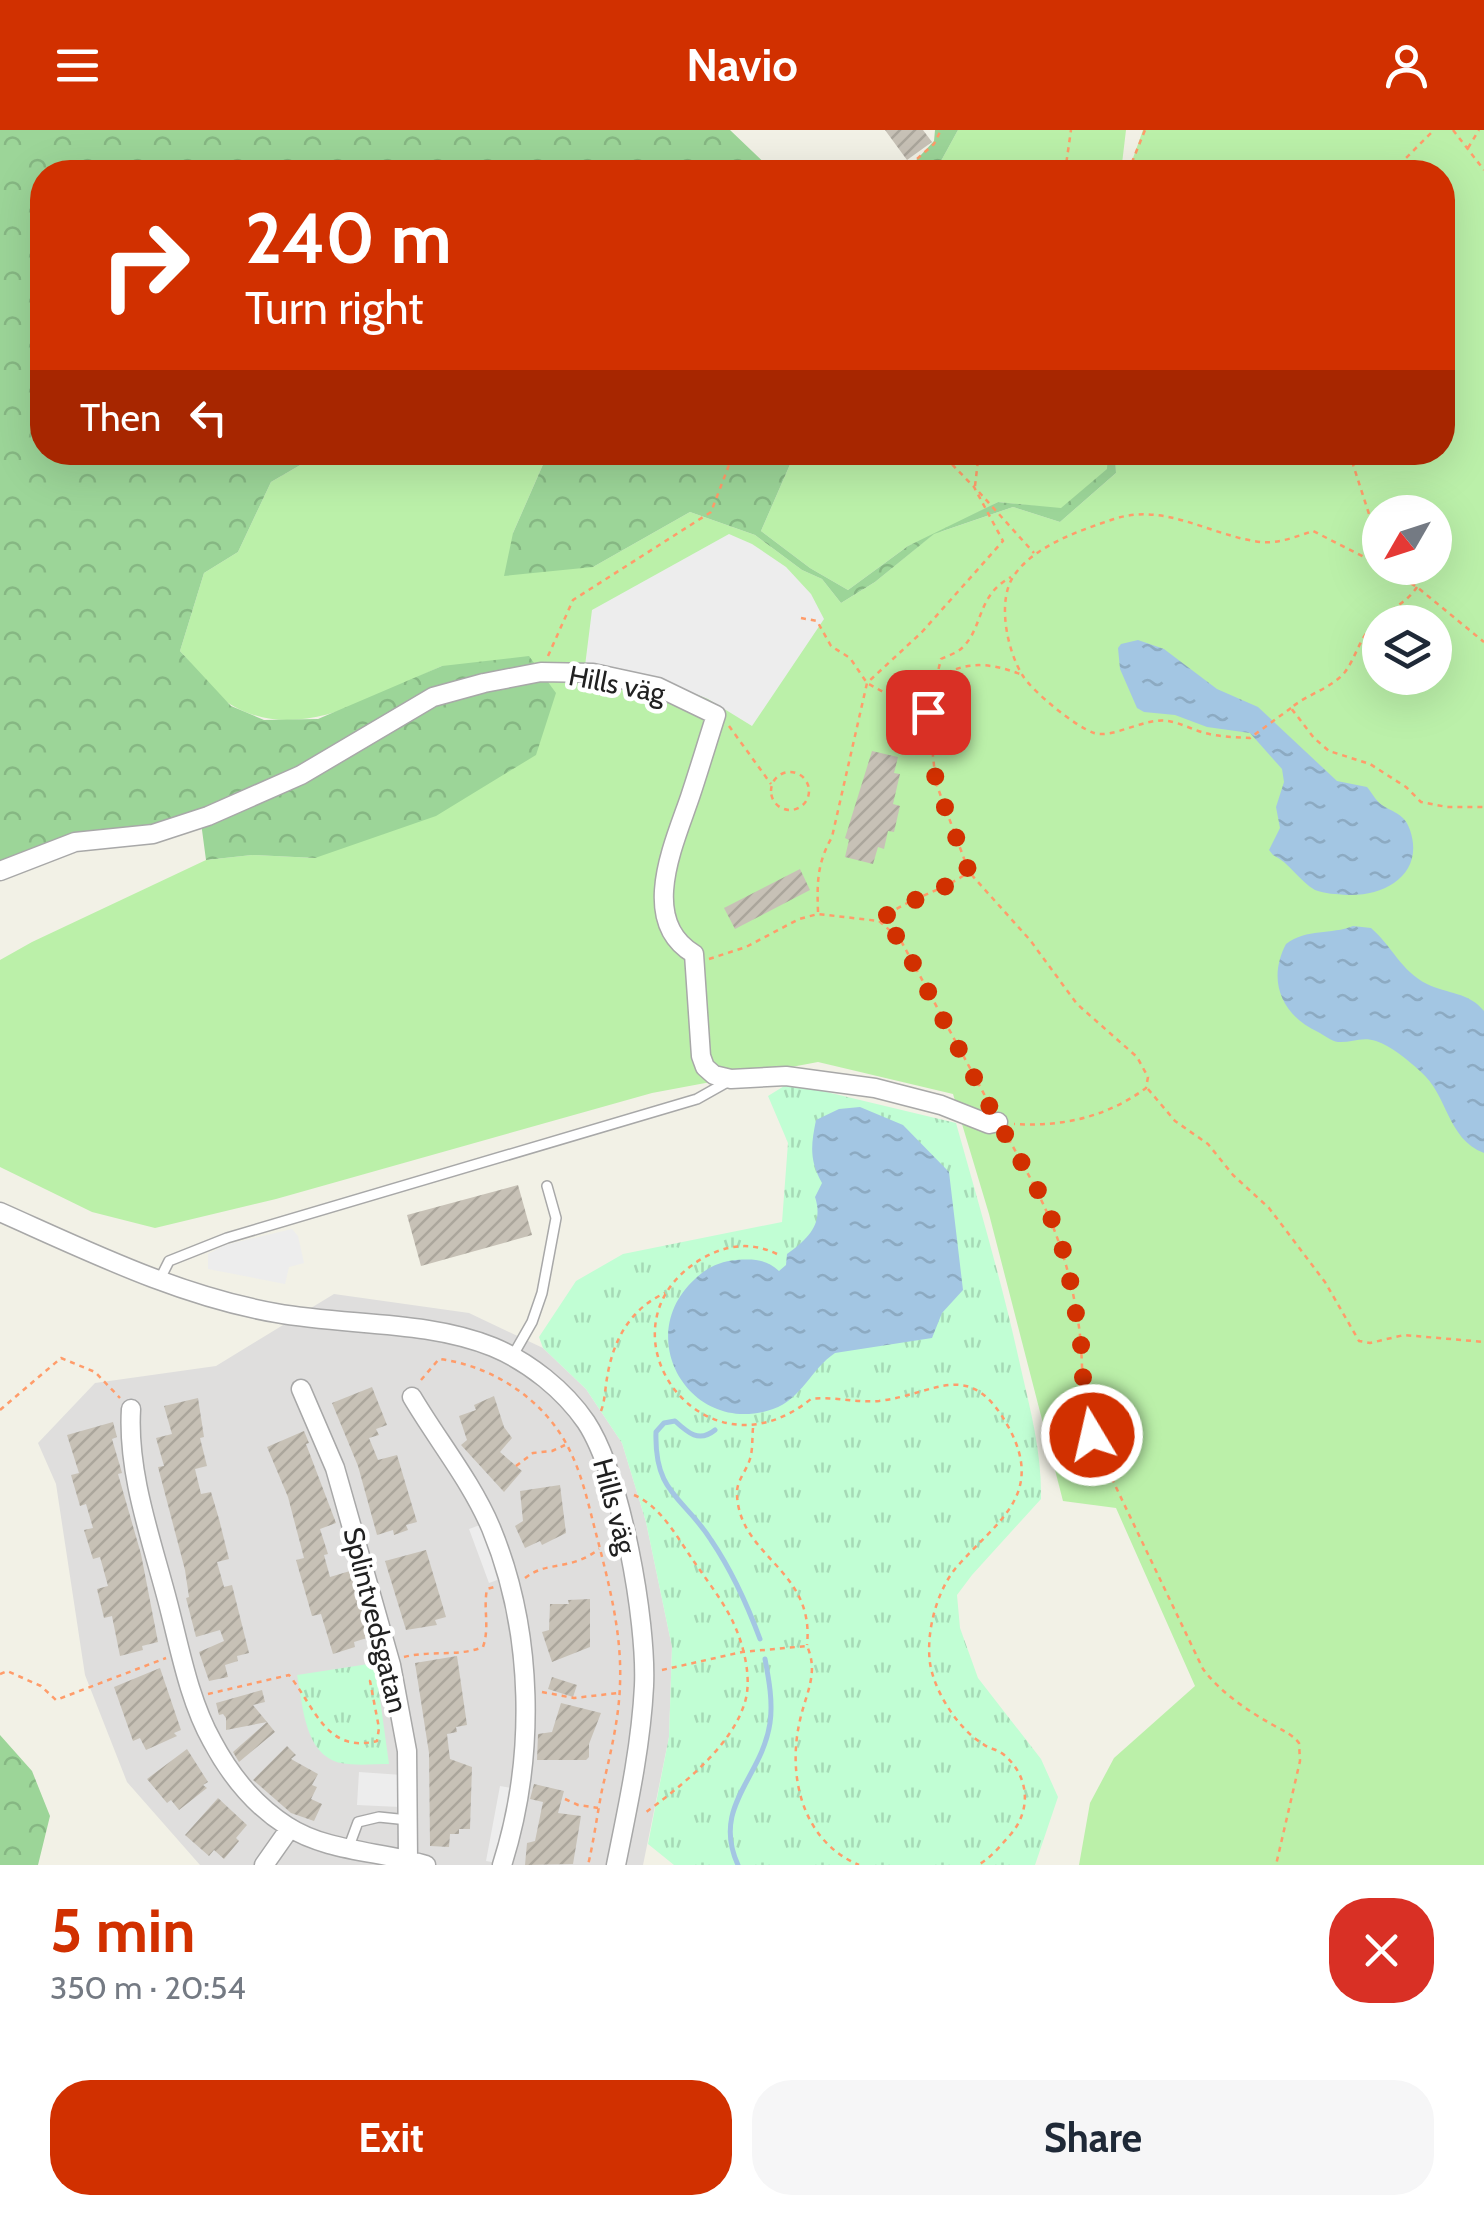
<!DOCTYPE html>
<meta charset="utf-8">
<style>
:root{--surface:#fff;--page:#f6f6f7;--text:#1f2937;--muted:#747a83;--accent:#d13000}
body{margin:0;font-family:Cabin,sans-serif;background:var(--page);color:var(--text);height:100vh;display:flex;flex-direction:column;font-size:38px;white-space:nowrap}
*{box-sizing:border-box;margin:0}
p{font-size:32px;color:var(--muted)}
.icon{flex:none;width:55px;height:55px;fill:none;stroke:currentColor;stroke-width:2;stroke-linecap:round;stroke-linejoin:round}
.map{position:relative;height:1735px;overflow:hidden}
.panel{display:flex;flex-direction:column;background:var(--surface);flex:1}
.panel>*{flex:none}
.guide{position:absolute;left:30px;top:30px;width:1425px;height:305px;border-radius:40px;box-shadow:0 10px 40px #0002;background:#d13000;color:#fff;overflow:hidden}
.needle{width:65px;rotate:231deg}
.controls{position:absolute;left:1362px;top:365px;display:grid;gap:20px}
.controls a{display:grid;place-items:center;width:90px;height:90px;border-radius:50%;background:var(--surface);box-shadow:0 10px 40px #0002;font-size:50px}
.pin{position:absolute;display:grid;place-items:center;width:85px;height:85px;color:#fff;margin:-42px;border-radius:20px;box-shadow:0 5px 15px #0006}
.me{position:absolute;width:110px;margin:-55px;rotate:351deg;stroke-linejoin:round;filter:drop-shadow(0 0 8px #0008)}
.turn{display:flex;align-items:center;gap:35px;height:210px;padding:0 50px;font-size:45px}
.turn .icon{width:130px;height:130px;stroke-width:2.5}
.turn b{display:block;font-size:70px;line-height:85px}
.then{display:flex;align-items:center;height:95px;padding:0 50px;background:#0003;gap:20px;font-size:38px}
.round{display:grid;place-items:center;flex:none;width:105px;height:105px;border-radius:40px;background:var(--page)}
.headline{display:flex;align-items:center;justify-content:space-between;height:170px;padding:0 50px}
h1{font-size:60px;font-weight:700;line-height:75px;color:var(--accent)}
.button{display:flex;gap:20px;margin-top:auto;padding:20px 50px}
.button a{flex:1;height:115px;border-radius:40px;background:var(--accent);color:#fff;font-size:40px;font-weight:700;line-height:115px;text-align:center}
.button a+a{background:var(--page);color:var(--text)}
header{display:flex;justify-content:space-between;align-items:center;height:130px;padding:0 50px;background:var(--accent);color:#fff;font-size:45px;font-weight:700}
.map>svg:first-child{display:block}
.residential{fill:#dfdedd}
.grass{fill:#bbf0a9;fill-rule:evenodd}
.forest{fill:url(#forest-crowns)}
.park{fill:url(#park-tufts)}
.parking{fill:#ededed}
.water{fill:url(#water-ripples)}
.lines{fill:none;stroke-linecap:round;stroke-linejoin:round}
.stream{stroke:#a3c6e3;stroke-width:5}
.building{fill:url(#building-hatch)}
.service-casing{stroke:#a8a8a8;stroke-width:12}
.minor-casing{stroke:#a8a8a8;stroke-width:21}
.path{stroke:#ff9c6a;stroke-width:2.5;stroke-dasharray:5 5;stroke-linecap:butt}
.service{stroke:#fff;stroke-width:9}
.minor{stroke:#fff;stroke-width:18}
.route{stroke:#d13000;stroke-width:18;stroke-dasharray:0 32.4}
.labels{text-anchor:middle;stroke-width:9;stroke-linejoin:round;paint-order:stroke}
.street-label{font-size:28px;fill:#212121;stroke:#fff}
</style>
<header><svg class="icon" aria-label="menu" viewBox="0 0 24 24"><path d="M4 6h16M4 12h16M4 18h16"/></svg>Navio<svg class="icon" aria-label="person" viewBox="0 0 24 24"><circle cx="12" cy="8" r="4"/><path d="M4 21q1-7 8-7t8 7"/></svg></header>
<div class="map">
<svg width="1484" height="1735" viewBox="0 0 1484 1735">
<defs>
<pattern id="forest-crowns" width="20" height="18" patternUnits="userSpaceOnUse" patternTransform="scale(2.5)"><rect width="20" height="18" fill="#9cd598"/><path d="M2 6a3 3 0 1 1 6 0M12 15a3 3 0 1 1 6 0" fill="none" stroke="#86b783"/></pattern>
<pattern id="park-tufts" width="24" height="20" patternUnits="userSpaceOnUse" patternTransform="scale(2.5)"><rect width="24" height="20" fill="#c1fed4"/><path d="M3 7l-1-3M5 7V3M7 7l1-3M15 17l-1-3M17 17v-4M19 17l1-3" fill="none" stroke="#a6d9b6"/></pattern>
<pattern id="water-ripples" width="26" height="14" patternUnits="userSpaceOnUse" patternTransform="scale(2.5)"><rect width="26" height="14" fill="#a3c6e3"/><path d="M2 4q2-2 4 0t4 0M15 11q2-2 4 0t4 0" fill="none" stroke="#8caac2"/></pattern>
<pattern id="building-hatch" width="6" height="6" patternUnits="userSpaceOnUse" patternTransform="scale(2.5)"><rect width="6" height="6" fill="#c7c1b6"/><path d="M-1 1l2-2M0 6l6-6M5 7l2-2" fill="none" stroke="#aba69c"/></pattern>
</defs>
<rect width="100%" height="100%" fill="#f2f1e6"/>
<path class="residential" d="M334,1164L469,1183L543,1218L586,1259L622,1313L646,1392L672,1517L669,1607L643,1735H200L127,1652L85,1545L56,1354L38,1313L95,1253L216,1236Z"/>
<path class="grass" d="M958,0H1126L1121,42H935Z
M1143,0H1484V1735H1079L1090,1673L1114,1628L1195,1556L1116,1378L1063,1371L989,1084L953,964L818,932L652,963L276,1069L155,1098L92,1082L0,1037V830L32,812L206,730L252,725L315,728L442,536C379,563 303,614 235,577C214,566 196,538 180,521L204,443L238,422L271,352L321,323H548L513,403L593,437L690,382L755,405L802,440L822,449L841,473L875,452L931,406L908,416L848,460L810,438L761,401L795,323H1108V339L1061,379L998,372L940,402L1013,377L1060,392L1116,343L1115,323L1442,322V42H1128ZM1380,382H1435V438H1380ZM1380,492H1435V548H1380Z"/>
<path class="forest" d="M0,0H730L774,42H42V322L321,323L271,352L238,422L204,443L180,521L231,576L264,590L318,589L442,536L529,526L556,563L536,625L436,686L315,728L252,725L206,730L200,685L0,734Z
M935,0H958L935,42H905L934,11Z
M548,323H795L761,401L810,438L848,460L908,416L998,372L1061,378L1107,339L1108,323H1115L1116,343L1060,392L1013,377L934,404L875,452L841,473L822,449L802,440L755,405L690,382L593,437L504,446L513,403Z
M0,1605L32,1641L50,1686L38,1735H0Z"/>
<path class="park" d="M789,953L956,993C979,1075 1003,1156 1021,1239C1031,1282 1042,1325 1041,1369L972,1445L957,1465L960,1498L978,1548L1041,1629L1058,1667L1035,1735H674L648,1714L669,1607L672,1517L646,1392L622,1313L586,1259L543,1218L539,1207L576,1151L623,1124L782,1092L788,1013L768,966Z
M375,1533L389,1634C374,1634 356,1636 341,1633C304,1625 303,1574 297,1545Z"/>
<path class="parking" d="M729,404L752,414L786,437L811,464L824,489L752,596L708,569L655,548L585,536L592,480Z
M292,1099L298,1106L304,1133L289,1137L285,1154L208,1139V1124L225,1115Z
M480,1395L500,1449L489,1453L469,1399Z
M359,1642L402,1645L400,1677L357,1675Z
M500,1656L511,1658L497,1733L486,1731Z"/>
<path class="water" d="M1138,510L1164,519L1217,559L1258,577L1337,651L1367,657C1372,663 1376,671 1382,675C1394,683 1405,684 1410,700C1425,744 1385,767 1347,765C1336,764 1325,764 1315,760C1299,751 1290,733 1273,725L1269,720L1280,698L1276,677L1284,652L1282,639L1250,603L1207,597L1175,585L1144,582L1137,578L1120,539L1118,518L1121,514Z
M1353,796L1371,798C1392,816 1401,841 1427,854C1447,864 1469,862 1484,881V1023C1446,1008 1449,966 1420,941C1408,930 1391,916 1376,911C1362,906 1351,913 1338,912C1331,911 1324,905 1318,902C1281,885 1267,850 1286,814C1307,798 1331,805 1353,796Z
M860,977L903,995L949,1042L963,1160L942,1183L932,1208L835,1223C811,1239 802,1269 773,1279C691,1308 631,1207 695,1149C706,1138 721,1131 736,1130C754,1129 766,1129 779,1141L786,1135L787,1124C808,1109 824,1094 815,1067L822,1053C809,1030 811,1015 816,990L839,979Z"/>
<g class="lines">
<path class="stream" d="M715,1300C699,1313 688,1303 675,1291L664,1293L656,1302C654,1364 684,1367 711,1410C732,1441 747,1474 760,1509
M738,1735C711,1676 762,1648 770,1593C773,1572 769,1550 765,1529"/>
</g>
<path class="building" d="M885,0H923L932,12L907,30Z
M872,621L898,627L894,643L900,644L893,674L900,676L894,702L888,701L884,719L878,717L873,734L845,727L849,710L845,708Z
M800,739L810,760L735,799L724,778Z
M518,1055L532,1105L421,1136L407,1085Z
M372,1257L387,1295L376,1299L379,1305L369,1308L378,1330L397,1325L417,1392L406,1395L408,1400L394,1405L393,1400L377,1405L358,1336L332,1273Z
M494,1266L504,1297L512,1308L500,1322L522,1341L504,1362L461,1315L467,1310L459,1286L476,1280L474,1275Z
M198,1268L204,1307L200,1308L207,1336L195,1339L201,1364L211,1362L219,1389L229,1429L217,1432L224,1457L232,1455L249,1523L237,1526L238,1531L225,1535L228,1547L209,1551L199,1522L224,1511L220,1500L196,1507L186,1468L189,1467L185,1440L158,1337L164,1336L156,1308L172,1304L164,1276Z
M113,1292L117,1307L112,1309L122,1343L118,1344L141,1424L158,1512L142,1516L143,1520L120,1526L112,1486L104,1488L97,1459L108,1456L100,1427L93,1429L84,1400L93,1398L86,1374L80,1376L71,1345L79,1343L67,1305Z
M304,1301L309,1313L306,1314L336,1393L320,1399L328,1424L324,1425L330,1447L350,1441L370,1507L354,1512L355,1517L333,1524L321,1484L312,1486L296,1430L304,1428L288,1367L267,1317Z
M560,1355L566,1403L542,1415L540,1411L525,1418L515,1396L523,1391L520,1361Z
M426,1420L446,1487L435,1490L437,1495L406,1500L385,1431Z
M590,1469V1517L552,1532L542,1502L549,1500L550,1474H569L568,1470Z
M457,1526L467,1595L456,1597L457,1602L447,1604L450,1629L472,1637L470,1699H459V1704H450L449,1717L430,1716L429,1623L415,1533Z
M160,1538L181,1600L174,1603L177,1606L146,1620L140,1608L133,1611L114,1557Z
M552,1547L577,1555L573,1567L548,1559Z
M262,1560L265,1572L253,1575L267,1592L226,1600V1588L223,1584L219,1585L216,1573Z
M561,1573L601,1583L589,1614V1627L586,1630H537L538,1604L552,1602Z
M267,1592L275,1602L239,1632L233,1622Z
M287,1616L296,1625L291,1629L318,1644L312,1655L317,1657L311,1669L322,1674L314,1691L291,1683L253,1650Z
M187,1619L208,1652L203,1655L207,1658L179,1680L171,1670L167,1673L147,1649Z
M534,1654L564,1661L558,1683L581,1686L573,1734L525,1735L527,1713L535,1711L543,1672L530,1669Z
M218,1668L247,1695L236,1708L239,1711L224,1729L214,1720L209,1726L185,1705Z"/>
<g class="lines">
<defs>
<path id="service" d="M160,1149L169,1131L227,1108L697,969L729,951
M512,1227L532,1192L542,1163L556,1088L547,1056
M348,1719L358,1692L379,1687L408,1690"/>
<path id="minor" d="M0,741L75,712L153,704L208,686L301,645L433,567L484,553L541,542L593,543L658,557L716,585C707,613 699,640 690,667C674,714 638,791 694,824L701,926L705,937L714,945L731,949L786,946L875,958L941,975L989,994L998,992
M0,1082C90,1122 179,1166 276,1183C347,1196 426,1190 493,1217C529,1232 564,1260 586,1292C621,1345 647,1491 644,1556C641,1616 628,1676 616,1735
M301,1259L335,1338L391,1535L407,1621L408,1729
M412,1267C438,1311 471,1351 491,1398C534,1502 536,1628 502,1735
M131,1279C127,1344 152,1411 168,1473C180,1519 189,1570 212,1611C230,1645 254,1675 287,1696C327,1722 381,1721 426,1735
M264,1735L290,1698"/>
</defs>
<use href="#service" class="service-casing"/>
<use href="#minor" class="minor-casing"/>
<path class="path" d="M1453,0L1484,40
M1468,18L1479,0
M902,42L934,14L941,0
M1065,42L1071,0
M1128,42L1145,0
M1392,42L1434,0
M1349,322L1369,384L1380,404
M975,356L979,322
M979,362L1034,423
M1385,438L1417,457L1484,512
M1397,438L1400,445
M1417,457C1406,474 1388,480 1374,494C1360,507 1356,527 1345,542C1331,559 1307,564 1291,578L1314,608L1329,621L1370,634L1406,657L1421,672L1447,677H1484
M801,488L817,491L831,516L850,528L867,553L914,579L928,582L941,529C947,526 957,523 962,518C984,497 976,466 1011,447
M548,526L573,470L711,382L734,322
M938,548C966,530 991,533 1020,544
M1291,578L1250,608C1235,607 1219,607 1205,603C1193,600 1181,593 1168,591C1145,587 1113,609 1094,603C1076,597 1033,562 1023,546C1007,521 996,469 1015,444C1036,415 1081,400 1114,389C1166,372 1210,406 1261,412C1278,414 1298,406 1313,401L1380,435
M928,582L936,653L969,742L1030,810L1077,874L1137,927L1148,947L1146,958C1107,987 1062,997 1014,994
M729,596L771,654
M771 661a19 19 0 1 1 38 0a19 19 0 1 1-38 0Z
M818,782C817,753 817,733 832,707L867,553L922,502L1003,411L974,357L940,322
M880,790C906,769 941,762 969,742
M709,829L746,817L799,789L818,784L879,791L900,809L990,975
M1148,959L1175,991L1208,1014L1233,1045L1269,1078L1325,1152L1359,1211L1370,1213L1404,1205L1484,1212
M1008,1008C1047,1076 1067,1118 1079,1197C1084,1233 1080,1270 1091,1305L1203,1539C1220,1562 1248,1581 1273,1595C1283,1601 1291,1603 1299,1613L1300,1631L1276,1735
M777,1124C752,1112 728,1114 703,1128C588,1195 701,1358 811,1269C833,1266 856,1273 879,1271C937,1264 970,1226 1009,1298C1046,1367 994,1393 955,1439C936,1463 926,1503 930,1533C934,1561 958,1599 983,1614C989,1619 997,1619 1003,1624C1029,1645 1032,1679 1011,1704C1001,1715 991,1728 978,1735
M421,1250L439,1229C494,1236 547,1271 571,1323C584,1350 590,1382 598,1411C610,1458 622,1505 620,1554C619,1590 610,1625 602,1660C597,1685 594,1710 588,1735
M0,1280L61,1228L95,1242L120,1268
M601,1281C605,1271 605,1259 607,1248C613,1210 630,1179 665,1163
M753,1298C752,1308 753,1319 750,1329C746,1342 736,1351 737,1365C740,1428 815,1439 807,1515
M516,1336L533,1323L552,1321L565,1315
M634,1365C662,1377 678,1409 695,1433C708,1452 723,1471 733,1492C744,1515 753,1551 744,1575C730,1618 680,1657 645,1683
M525,1448C548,1430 569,1442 599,1419
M404,1527C431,1520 459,1527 483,1517C490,1496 483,1480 487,1459L494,1457
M662,1540L742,1522L807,1516C819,1543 806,1563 800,1590C787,1646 802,1711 859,1735
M0,1544L7,1541L41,1556L56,1570L166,1528
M542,1562L574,1568L618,1563
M208,1564L289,1545C315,1577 326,1624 377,1611L379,1598L370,1551L374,1547
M565,1669L578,1675L598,1678"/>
<use href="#service" class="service"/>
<use href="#minor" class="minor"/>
</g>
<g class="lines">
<path class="route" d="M928,582L936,653L969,742C941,763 906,769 879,791L900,809L998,992L1046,1074L1064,1123L1072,1159L1083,1227V1278L1092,1305"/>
</g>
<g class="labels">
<g class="street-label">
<text transform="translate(617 554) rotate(11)" y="10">Hills väg</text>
<text transform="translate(615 1376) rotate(75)" y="10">Hills väg</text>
<text transform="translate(376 1490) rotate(76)" y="10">Splintvedsgatan</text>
</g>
</g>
</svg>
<div class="controls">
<a><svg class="needle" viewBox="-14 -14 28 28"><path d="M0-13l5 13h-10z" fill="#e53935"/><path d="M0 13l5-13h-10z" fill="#747a83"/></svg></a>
<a><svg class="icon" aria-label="layers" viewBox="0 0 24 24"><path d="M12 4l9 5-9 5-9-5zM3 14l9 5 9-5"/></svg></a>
</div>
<div class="pin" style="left:928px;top:582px;background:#d93025"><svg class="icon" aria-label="arrive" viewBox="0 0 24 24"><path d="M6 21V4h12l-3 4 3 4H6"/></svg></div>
<svg class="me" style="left:1092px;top:1305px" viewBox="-20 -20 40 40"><circle r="17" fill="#d13000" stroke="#fff" stroke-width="3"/><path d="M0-11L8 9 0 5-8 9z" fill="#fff"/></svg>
<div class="guide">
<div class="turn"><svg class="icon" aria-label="right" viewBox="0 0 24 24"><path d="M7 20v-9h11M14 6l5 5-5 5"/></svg><div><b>240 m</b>Turn right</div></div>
<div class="then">Then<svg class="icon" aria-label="left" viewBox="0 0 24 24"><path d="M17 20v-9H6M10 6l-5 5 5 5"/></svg></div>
</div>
</div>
<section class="panel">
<div class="headline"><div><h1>5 min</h1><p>350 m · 20:54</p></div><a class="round" style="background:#d93025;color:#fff"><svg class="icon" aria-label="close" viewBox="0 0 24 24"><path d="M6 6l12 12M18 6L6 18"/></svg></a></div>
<div class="button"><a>Exit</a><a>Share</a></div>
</section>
